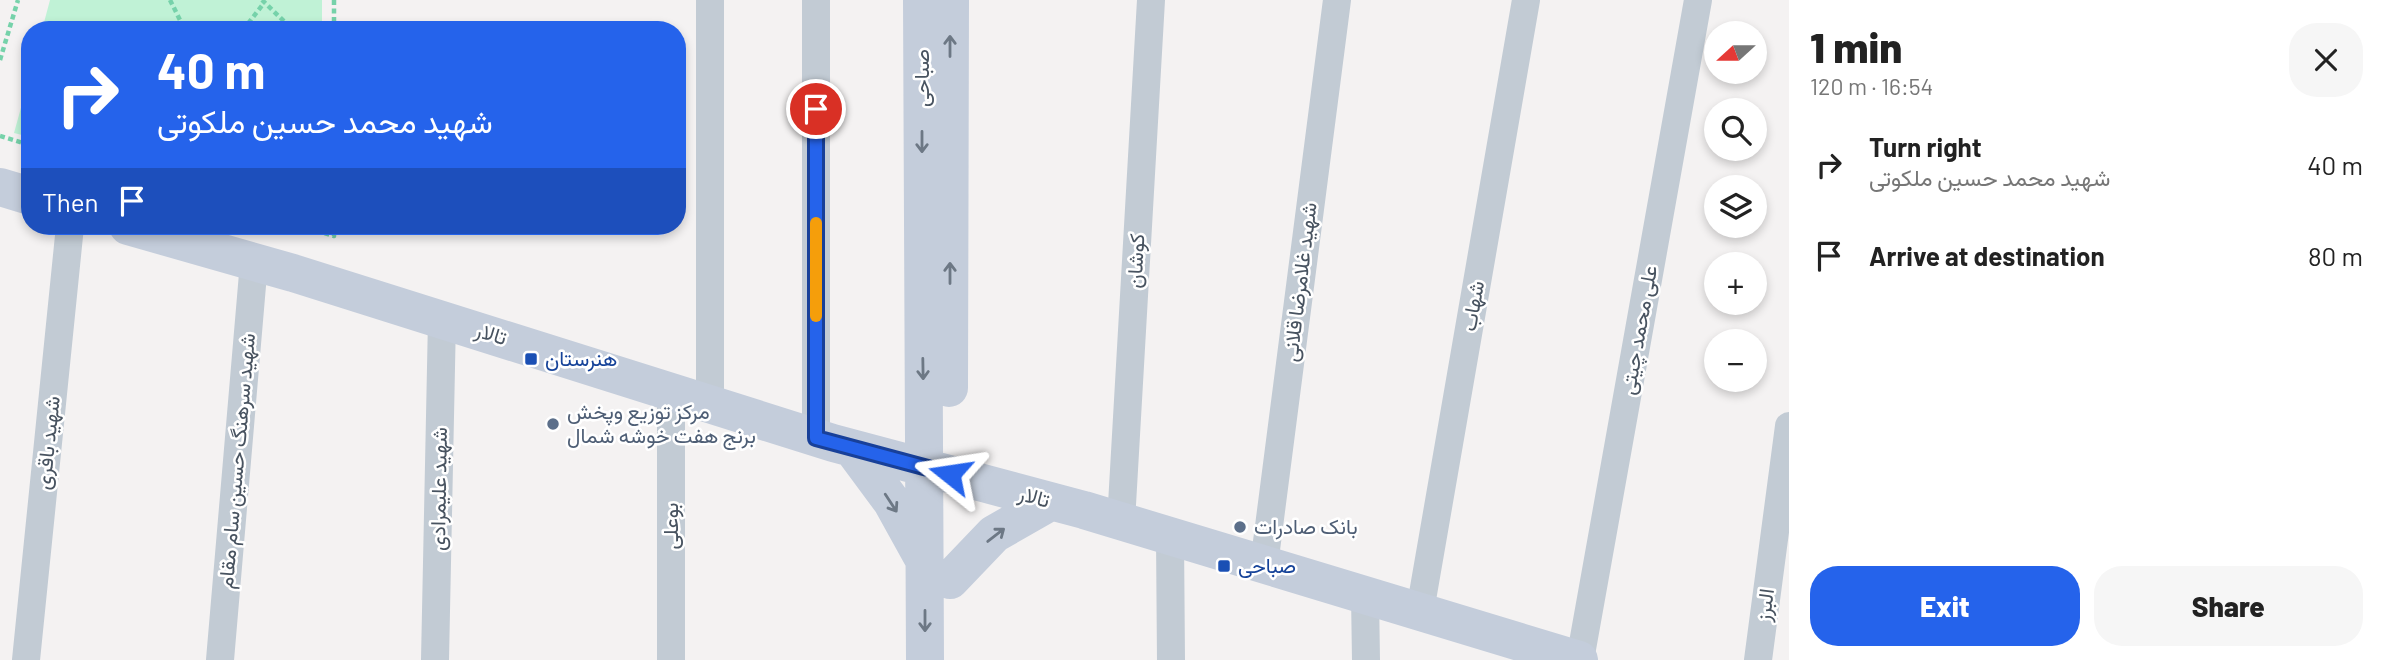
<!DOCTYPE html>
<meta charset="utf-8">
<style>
:root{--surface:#fff;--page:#f6f6f6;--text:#222;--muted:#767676;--accent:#2563eb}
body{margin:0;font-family:Barlow,Vazirmatn,sans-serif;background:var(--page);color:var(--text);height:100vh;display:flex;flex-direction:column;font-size:26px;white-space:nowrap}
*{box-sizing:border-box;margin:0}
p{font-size:23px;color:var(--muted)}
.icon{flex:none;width:38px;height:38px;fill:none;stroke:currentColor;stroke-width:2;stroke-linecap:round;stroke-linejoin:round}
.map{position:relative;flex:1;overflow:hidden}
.details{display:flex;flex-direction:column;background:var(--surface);width:595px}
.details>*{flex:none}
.top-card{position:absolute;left:21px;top:21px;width:665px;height:214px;border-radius:28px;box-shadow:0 4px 10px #0003;background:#2563eb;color:#fff;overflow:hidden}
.needle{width:46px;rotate:249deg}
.fabs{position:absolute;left:1704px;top:21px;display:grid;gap:14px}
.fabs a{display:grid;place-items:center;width:63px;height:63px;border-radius:50%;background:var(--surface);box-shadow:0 4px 10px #0003;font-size:35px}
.pin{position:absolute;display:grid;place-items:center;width:60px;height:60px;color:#fff;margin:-30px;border:4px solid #fff;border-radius:50%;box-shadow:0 2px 7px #0007}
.me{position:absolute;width:77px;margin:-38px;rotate:285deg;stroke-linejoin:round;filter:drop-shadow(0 0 5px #0008)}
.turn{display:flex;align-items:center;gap:24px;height:147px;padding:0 21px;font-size:32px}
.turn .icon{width:91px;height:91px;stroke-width:2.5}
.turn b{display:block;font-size:49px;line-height:60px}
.then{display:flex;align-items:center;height:66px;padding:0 21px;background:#0003;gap:14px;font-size:26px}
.round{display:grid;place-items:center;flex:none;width:74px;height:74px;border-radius:28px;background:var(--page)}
.summary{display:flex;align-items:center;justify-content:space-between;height:119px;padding:0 21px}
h1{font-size:42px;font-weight:800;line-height:52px}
.primary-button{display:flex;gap:14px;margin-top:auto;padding:14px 21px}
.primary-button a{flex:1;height:80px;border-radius:28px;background:var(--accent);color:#fff;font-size:28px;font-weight:800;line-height:80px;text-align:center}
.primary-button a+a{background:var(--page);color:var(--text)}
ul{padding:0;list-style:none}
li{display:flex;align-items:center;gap:21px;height:91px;padding:0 21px}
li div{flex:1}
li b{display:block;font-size:26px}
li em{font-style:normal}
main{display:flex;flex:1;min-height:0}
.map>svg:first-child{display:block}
.green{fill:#c0f2d6}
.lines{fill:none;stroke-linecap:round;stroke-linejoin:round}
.path{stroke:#76d2aa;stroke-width:4.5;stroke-dasharray:5 3.5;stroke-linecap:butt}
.street{stroke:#c2cbd4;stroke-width:28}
.secondary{stroke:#c4cddb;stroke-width:38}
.oneway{stroke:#6d7885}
.route-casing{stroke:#184099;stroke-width:18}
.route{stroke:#2563eb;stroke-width:12}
.slow{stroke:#f59e0b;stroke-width:12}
.transit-dot{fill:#1a4fb4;stroke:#fff;stroke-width:2.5}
.service-dot{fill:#5c6f8a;stroke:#fff;stroke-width:2.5}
.labels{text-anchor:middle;stroke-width:5;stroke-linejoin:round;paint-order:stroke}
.street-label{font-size:21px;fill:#485360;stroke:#fff}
.transit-label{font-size:21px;fill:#164399;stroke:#fff;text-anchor:start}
.service-label{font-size:21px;fill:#4e5e75;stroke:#fff;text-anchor:start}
</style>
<main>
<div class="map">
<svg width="1789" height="660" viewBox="0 0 1789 660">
<rect width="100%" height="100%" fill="#f4f2f2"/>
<path class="green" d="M50,0H322V30H42Z
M30,75V137L14,133Z"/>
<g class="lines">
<path class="path" d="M170,0L185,30
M262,0L293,30
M334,0V30
M243,30L264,3
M0,60L18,0
M0,136L30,145
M300,226L334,236V226"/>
<path class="street" d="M816,0V438
M671,393V660
M710,404V0
M1121,522L1151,0
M1170,537L1171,660
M1264,565L1337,0
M1365,595L1366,660
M1420,611L1526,0
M26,660L70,226
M220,660L254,262
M435,660L442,319
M1580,660L1698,0
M1758,660L1789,426"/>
<path class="secondary" d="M922,0L925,660
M0,187L30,196
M128,226L293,273L833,443L1084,510L1579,660
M949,388L950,0
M852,448L892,502L923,558
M950,580L994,534L1050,502"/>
</g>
<defs><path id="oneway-shaft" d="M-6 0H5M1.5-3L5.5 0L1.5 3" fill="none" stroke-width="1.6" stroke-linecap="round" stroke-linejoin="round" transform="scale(1.75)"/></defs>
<g class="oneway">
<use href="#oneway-shaft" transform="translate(950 46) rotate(-90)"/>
<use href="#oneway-shaft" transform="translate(922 142) rotate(90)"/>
<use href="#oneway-shaft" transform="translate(950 273) rotate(-90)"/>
<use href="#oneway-shaft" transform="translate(923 369) rotate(89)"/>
<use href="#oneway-shaft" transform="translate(891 503) rotate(57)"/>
<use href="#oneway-shaft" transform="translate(996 535) rotate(-38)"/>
<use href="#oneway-shaft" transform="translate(925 621) rotate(90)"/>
</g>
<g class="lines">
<defs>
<path id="route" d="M816,109V438L950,474"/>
</defs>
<use href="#route" class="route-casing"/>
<use href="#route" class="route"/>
<path class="slow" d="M816,223V316"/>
</g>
<g class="transit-dot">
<rect x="524" y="352" width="14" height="14" rx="3.5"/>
<rect x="1217" y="559" width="14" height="14" rx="3.5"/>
</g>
<g class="service-dot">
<circle cx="553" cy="424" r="7"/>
<circle cx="1240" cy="527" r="7"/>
</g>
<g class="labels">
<g class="street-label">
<text transform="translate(922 78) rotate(-90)" y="7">صباحی</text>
<text transform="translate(1136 261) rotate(-87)" y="7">کوشان</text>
<text transform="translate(1300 282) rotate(-83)" y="7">شهید غلامرضا قلانی</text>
<text transform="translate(1473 306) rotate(-80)" y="7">شهاب</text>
<text transform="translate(1639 330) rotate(-80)" y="7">علی محمد چیتی</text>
<text transform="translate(491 334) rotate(17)" y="7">تالار</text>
<text transform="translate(48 443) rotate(-84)" y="7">شهید باقری</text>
<text transform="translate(237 461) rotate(-85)" y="7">شهید سرهنگ حسین سام مقام</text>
<text transform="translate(439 489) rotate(-89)" y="7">شهید علیمرادی</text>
<text transform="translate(1034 497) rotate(15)" y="7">تالار</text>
<text transform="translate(671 526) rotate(-90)" y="7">بوعلی</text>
<text transform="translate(1765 605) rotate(-83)" y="7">البرز</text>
</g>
<g class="transit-label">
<text x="545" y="366">هنرستان</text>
<text x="1238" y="573">صباحی</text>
</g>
<g class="service-label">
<text x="567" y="419">مرکز توزیع وپخش<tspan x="567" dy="24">برنج هفت خوشه شمال</tspan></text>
<text x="1254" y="534">بانک صادرات</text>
</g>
</g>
</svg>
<div class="fabs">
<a><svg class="needle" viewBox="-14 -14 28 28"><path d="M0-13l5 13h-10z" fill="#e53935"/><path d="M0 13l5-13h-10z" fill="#767676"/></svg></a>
<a><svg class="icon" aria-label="search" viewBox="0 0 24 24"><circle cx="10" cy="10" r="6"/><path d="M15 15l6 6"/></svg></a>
<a><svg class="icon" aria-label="layers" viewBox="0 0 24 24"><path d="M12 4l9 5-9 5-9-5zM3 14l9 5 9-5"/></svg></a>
<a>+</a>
<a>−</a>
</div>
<div class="pin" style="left:816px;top:109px;background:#d93025"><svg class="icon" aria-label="arrive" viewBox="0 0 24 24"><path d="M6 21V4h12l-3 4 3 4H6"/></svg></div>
<svg class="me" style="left:950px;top:474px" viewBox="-20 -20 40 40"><path d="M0-17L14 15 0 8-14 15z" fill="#2563eb" stroke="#fff" stroke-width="4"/></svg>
<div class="top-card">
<div class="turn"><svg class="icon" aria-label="right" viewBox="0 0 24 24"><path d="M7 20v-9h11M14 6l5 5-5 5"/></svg><div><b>40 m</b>شهید محمد حسین ملکوتی</div></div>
<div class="then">Then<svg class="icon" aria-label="arrive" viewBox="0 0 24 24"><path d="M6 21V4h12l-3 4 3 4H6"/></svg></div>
</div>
</div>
<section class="details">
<div class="summary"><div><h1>1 min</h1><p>120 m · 16:54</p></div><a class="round"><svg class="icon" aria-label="close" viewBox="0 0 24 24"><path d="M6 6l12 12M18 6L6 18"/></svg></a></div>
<ul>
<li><svg class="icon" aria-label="right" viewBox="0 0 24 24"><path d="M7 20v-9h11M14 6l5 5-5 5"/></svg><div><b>Turn right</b><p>شهید محمد حسین ملکوتی</p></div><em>40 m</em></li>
<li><svg class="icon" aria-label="arrive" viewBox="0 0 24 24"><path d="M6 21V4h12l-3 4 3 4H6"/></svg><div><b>Arrive at destination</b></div><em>80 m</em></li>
</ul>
<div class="primary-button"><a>Exit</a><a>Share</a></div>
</section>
</main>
